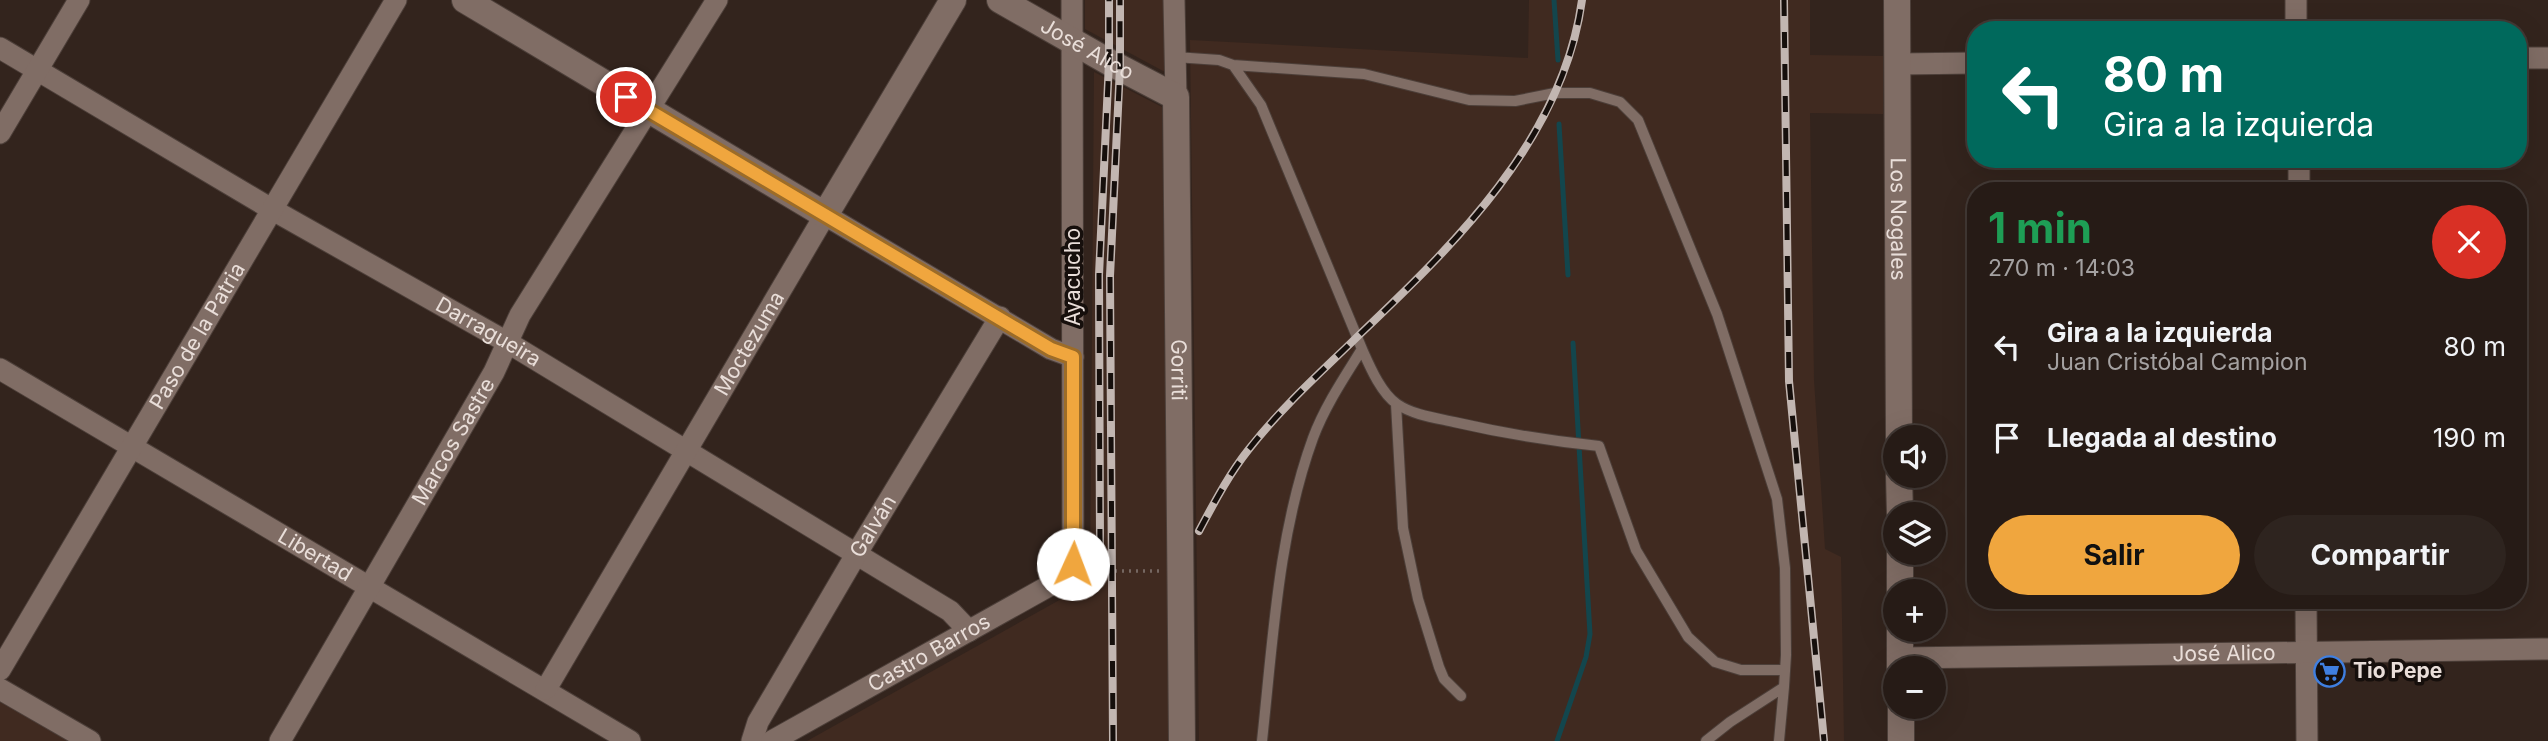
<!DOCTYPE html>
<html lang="es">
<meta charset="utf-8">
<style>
:root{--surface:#261b16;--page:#2e241f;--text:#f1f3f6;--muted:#a4a1a1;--line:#423935;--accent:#f0a63e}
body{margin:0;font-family:Inter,sans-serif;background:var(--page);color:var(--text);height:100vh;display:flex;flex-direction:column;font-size:26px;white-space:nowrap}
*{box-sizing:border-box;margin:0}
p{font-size:23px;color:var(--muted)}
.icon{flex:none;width:38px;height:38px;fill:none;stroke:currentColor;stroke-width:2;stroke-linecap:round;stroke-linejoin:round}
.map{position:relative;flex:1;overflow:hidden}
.panel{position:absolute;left:1967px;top:182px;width:560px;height:427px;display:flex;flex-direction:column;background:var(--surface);border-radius:28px;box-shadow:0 7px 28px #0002,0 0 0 2px var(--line)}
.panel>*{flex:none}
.banner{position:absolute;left:1967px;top:21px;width:560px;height:147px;border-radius:28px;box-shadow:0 7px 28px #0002,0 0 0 2px var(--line);background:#00695c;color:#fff;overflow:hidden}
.buttons{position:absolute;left:1883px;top:425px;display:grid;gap:14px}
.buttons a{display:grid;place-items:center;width:63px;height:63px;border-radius:50%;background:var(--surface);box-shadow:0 7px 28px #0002,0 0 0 2px var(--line);font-size:35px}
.pin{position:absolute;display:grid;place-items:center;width:60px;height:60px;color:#fff;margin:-30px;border:4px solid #fff;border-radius:50%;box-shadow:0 2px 7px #0007}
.me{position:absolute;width:77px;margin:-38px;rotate:2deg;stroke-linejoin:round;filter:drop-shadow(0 0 5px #0008)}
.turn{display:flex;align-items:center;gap:24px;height:147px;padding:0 21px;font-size:32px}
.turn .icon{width:91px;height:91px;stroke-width:2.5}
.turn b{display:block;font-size:49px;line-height:60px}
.round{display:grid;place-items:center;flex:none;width:74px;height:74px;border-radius:37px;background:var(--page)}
.headline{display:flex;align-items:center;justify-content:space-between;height:119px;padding:0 21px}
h1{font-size:42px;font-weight:700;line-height:52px;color:#1e9e55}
.primary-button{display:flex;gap:14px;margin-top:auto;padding:14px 21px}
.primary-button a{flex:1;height:80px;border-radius:42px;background:var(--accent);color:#111;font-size:28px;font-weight:700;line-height:80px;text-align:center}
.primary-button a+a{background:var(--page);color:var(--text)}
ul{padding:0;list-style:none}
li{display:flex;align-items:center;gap:21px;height:91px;padding:0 21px}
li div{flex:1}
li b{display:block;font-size:26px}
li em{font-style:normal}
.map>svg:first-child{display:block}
.built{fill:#402a20}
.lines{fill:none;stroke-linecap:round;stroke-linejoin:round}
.stream{stroke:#13464d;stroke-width:5}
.service-casing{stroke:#4c3f39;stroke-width:12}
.minor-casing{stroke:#4c3f39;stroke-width:23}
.tertiary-casing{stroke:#4c3f39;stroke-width:28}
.path{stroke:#756761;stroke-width:3.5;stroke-dasharray:2 5;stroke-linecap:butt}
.service{stroke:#806d65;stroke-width:10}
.minor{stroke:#806d65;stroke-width:21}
.tertiary{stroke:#806d65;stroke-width:26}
.rail-casing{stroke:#c2b6b1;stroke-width:8}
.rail{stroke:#160f0c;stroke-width:5;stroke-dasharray:16;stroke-linecap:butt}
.route-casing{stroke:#9c6c28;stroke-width:18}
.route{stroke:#f0a63e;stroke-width:12}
.labels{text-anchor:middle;stroke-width:7;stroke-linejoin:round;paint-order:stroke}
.street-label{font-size:21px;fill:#e9ded9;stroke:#160f0c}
.poi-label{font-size:21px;font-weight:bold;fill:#e9ded9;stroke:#160f0c;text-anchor:start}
</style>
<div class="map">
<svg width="2548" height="741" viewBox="0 0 2548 741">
<rect width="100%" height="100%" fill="#33241d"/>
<path class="built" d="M1085,0H1164L1165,72L1085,29Z
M1529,0H1810V55L1883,56V114L1810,113L1814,380L1825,549L1841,557L1844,741H1199L1190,40L1528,58Z
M1094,72L1162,107L1169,741H807L1090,583Z
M0,695L78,741H0Z"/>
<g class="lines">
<path class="stream" d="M1554,0L1558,60
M1559,124L1568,275
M1557,741L1586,657L1590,634L1573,343"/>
<defs>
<path id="service" d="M1175,57L1219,60L1233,65L1261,105L1362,349
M1233,65L1364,74L1469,100L1515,101L1555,93H1590L1620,102L1638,120L1717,314L1777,499L1785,568L1786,655L1784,687L1730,722L1706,741
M1396,404L1403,528L1418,599L1439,667L1444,679L1461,696
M1262,741C1273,640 1278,534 1313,438C1325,406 1344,378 1362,349C1370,367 1381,393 1397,404C1413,415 1436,418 1454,422C1502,433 1550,441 1599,446L1636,550L1688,637L1715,662L1741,670H1785
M1779,741L1784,687"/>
<g id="minor">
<path d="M1174,0L1176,97"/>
<path d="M2296,0V30"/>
<path id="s1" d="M0,48L273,210L507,342L950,611L969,631"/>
<path d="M2518,58H2548"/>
<path d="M1898,64L1976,63"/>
<path d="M0,133L79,0"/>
<path d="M2299,159V191"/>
<path id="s2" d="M0,369L630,741"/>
<path d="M2306,600L2307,741"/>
<path id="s3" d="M1900,658L2548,649"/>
<path id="s4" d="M0,670L396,0"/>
<path d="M0,689L90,741"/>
<path id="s5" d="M546,689L825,215L1051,349L1073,357"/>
<path id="s6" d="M280,741L494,372L520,315L717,0"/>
<path id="s7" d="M752,741L758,722L857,553L1000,317"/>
<path id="s8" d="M772,741L1056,582L1073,564L1072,0"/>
</g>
<g id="tertiary">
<path d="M465,0L825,215L953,0"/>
<path id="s9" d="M1000,0L1109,62L1176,97L1182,741"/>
<path id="s10" d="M1897,0L1899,438"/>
<path d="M1899,476L1900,514"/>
<path d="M1900,553V592"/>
<path d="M1900,630V668"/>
<path d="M1901,707V741"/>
</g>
</defs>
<use href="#service" class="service-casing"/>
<use href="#minor" class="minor-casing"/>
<use href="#tertiary" class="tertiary-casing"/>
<path class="path" d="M1087,571H1160"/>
<use href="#service" class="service"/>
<use href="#minor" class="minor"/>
<use href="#tertiary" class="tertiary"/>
<defs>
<path id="rail" d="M1784,0L1789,381L1824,741
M1199,531C1214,503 1229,474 1249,449C1281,408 1319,374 1356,338C1453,246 1563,140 1582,0
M1100,545L1099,275L1109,62V0
M1113,741L1110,276L1120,67V0"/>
</defs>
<use href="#rail" class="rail-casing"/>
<use href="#rail" class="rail"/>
</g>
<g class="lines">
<defs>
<path id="route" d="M626,97L1051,349L1073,357V564"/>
</defs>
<use href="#route" class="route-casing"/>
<use href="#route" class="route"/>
</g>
<defs>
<symbol id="supermarket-ring" viewBox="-11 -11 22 22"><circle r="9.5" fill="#160f0c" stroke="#3f7fe0" stroke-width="1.5"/><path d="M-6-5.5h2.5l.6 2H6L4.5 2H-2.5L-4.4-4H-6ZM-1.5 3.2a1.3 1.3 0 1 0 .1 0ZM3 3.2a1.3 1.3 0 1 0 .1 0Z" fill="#3f7fe0"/></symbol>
</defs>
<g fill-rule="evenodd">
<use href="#supermarket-ring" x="2312" y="654" width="35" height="35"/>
</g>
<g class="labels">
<g class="street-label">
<text dy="7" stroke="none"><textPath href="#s9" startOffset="100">José Alico</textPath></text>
<text dy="7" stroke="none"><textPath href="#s10" startOffset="219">Los Nogales</textPath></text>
<text transform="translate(1073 277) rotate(-90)" y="7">Ayacucho</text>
<text dy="7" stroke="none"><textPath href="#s1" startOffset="565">Darragueira</textPath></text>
<text dy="7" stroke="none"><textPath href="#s4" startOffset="388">Paso de la Patria</textPath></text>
<text dy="7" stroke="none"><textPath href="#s5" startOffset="401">Moctezuma</textPath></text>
<text dy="7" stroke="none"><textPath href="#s9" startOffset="474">Gorriti</textPath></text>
<text dy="7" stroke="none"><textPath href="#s6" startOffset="346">Marcos Sastre</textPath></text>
<text dy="7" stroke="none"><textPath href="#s7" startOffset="247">Galván</textPath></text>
<text dy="7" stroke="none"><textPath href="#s2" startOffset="366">Libertad</textPath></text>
<text dy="7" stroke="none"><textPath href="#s8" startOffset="180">Castro Barros</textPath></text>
<text dy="7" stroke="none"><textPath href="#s3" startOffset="324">José Alico</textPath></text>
</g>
<g class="poi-label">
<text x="2353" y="678">Tio Pepe</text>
</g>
</g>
</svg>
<div class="buttons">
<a><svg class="icon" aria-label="sound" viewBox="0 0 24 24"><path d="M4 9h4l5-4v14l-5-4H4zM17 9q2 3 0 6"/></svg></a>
<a><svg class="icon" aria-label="layers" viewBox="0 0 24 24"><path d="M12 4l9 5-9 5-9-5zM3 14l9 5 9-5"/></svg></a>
<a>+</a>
<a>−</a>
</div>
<div class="pin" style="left:626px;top:97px;background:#d93025"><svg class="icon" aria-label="arrive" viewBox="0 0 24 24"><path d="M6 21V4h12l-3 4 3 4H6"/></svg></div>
<svg class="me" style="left:1073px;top:564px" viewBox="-20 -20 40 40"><circle r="19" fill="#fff"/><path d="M0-13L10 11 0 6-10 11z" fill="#f0a63e"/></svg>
<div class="banner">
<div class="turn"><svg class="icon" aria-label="left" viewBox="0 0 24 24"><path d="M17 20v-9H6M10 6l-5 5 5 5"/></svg><div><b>80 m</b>Gira a la izquierda</div></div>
</div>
<section class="panel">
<div class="headline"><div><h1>1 min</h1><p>270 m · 14:03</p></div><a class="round" style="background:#d93025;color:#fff"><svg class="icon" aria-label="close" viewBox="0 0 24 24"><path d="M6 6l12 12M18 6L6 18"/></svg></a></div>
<ul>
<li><svg class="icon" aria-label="left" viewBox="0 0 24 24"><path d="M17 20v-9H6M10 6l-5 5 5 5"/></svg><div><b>Gira a la izquierda</b><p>Juan Cristóbal Campion</p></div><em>80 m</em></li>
<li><svg class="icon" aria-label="arrive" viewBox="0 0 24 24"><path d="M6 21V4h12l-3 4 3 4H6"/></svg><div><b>Llegada al destino</b></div><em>190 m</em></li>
</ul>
<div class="primary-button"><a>Salir</a><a>Compartir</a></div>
</section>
</div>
